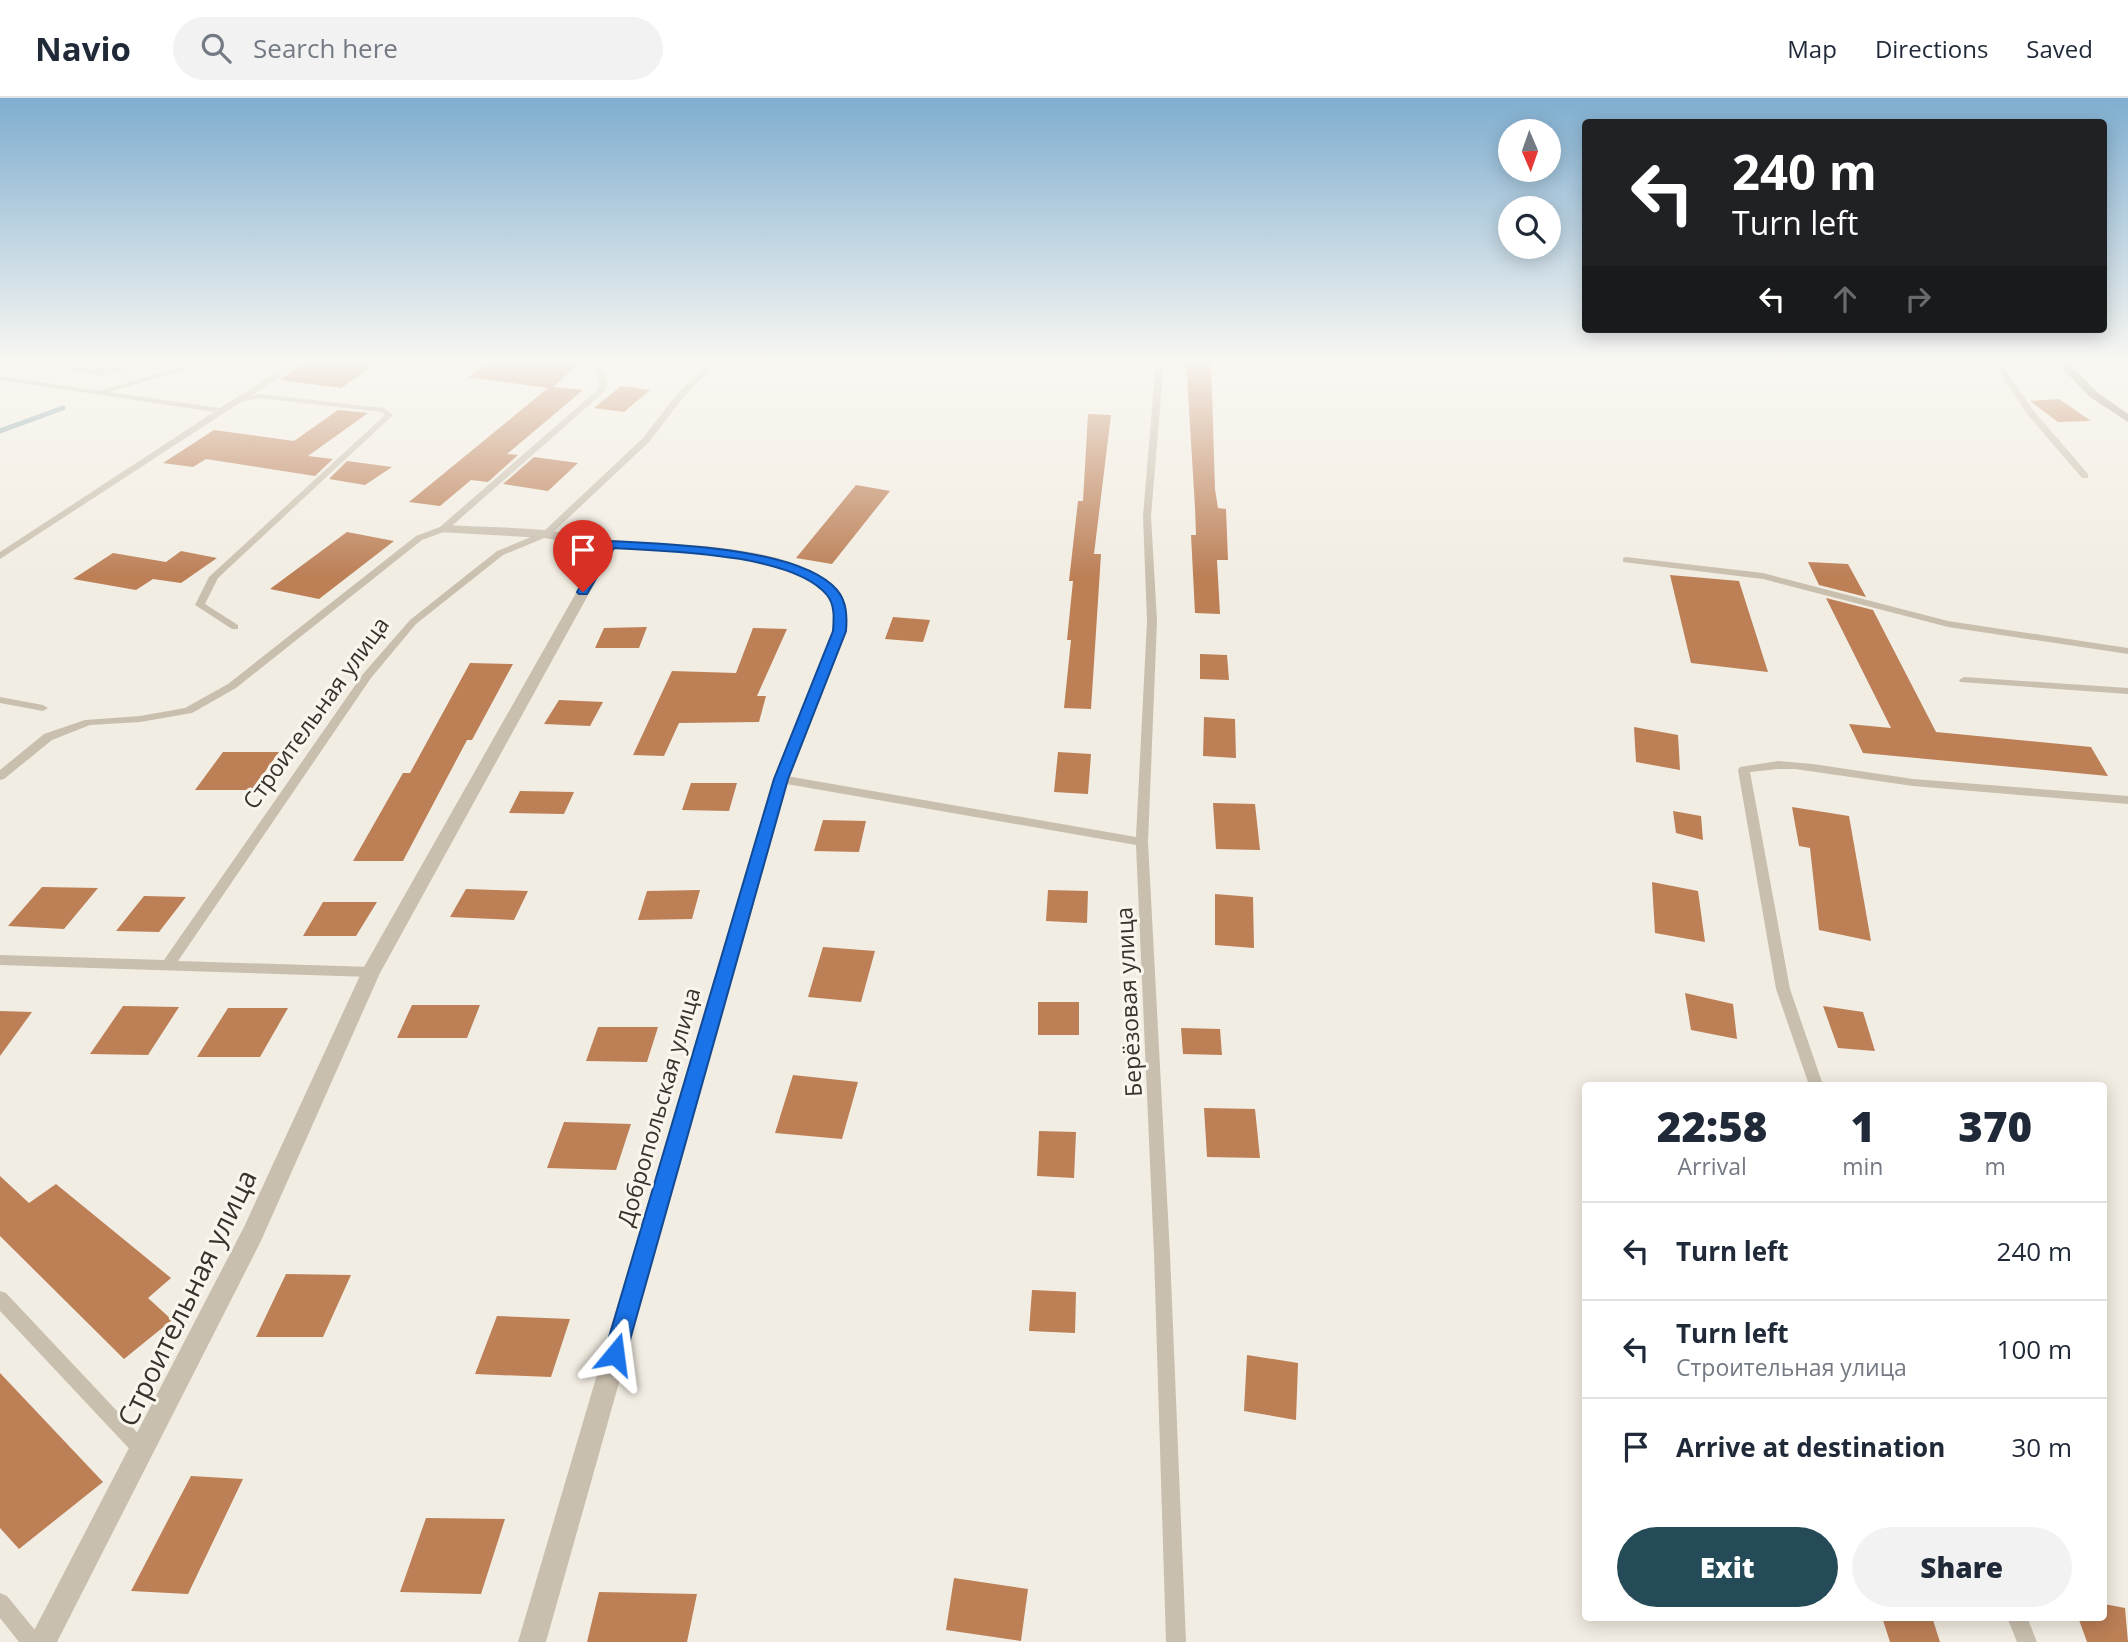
<!DOCTYPE html>
<meta charset="utf-8">
<style>
:root{--surface:#fff;--page:#f2f2f3;--text:#1f2937;--muted:#747a83;--line:#e0e1e3;--accent:#244b57}
body{margin:0;font-family:"Open Sans",sans-serif;background:var(--page);color:var(--text);height:100vh;display:flex;flex-direction:column;font-size:26px;white-space:nowrap}
*{box-sizing:border-box;margin:0}
p{font-size:23px;color:var(--muted)}
.icon{flex:none;width:38px;height:38px;fill:none;stroke:currentColor;stroke-width:2;stroke-linecap:round;stroke-linejoin:round}
.map{position:relative;flex:1;overflow:hidden}
.panel{position:absolute;left:1582px;top:984px;width:525px;height:539px;display:flex;flex-direction:column;background:var(--surface);border-radius:7px;box-shadow:0 4px 18px #0003}
.panel>*{flex:none}
.hud{position:absolute;left:1582px;top:21px;width:525px;height:214px;border-radius:7px;box-shadow:0 4px 18px #0003;background:#202124;color:#fff;overflow:hidden}
.needle{width:46px;rotate:178deg}
.fabs{position:absolute;left:1498px;top:21px;display:grid;gap:14px}
.fabs a{display:grid;place-items:center;width:63px;height:63px;border-radius:50%;background:var(--surface);box-shadow:0 4px 18px #0003;font-size:35px}
.pin{position:absolute;display:grid;place-items:center;width:60px;height:60px;color:#fff;margin:-72px -30px;border-radius:50% 50% 50% 0;rotate:-45deg;box-shadow:0 0 7px #0007}
.pin .icon{rotate:45deg}
.me{position:absolute;width:77px;margin:-38px;rotate:16deg;stroke-linejoin:round;filter:drop-shadow(0 0 5px #0008)}
.turn{display:flex;align-items:center;gap:24px;height:147px;padding:0 35px;font-size:32px}
.turn .icon{width:91px;height:91px;stroke-width:2.5}
.turn b{display:block;font-size:49px;line-height:60px}
.lanes{display:flex;align-items:center;height:66px;padding:0 35px;background:#0003;justify-content:center;gap:35px;direction:ltr}
.lanes .off{opacity:.35}
.eta{display:flex;justify-content:space-evenly;align-items:center;height:119px;text-align:center}
.eta b{font-size:42px;font-weight:800;line-height:49px}
.cta{display:flex;gap:14px;margin-top:auto;padding:14px 35px}
.cta a{flex:1;height:80px;border-radius:42px;background:var(--accent);color:#fff;font-size:28px;font-weight:800;line-height:80px;text-align:center}
.cta a+a{background:var(--page);color:var(--text)}
ul{padding:0;list-style:none}
li{display:flex;align-items:center;gap:21px;height:98px;padding:0 35px;border-top:2px solid var(--line)}
li div{flex:1}
li b{display:block;font-size:26px}
li em{font-style:normal}
header{display:flex;align-items:center;gap:42px;box-sizing:border-box;height:98px;padding:0 35px;background:var(--surface);border-bottom:2px solid var(--line)}
header strong{font-size:33px}
nav{display:flex;gap:38px;margin-inline-start:auto;font-size:24px}
.search{width:490px;height:63px;background:var(--page);display:flex;align-items:center;gap:18px;box-sizing:border-box;padding:0 24px;border-radius:38px;color:var(--muted);font-size:26px}
.map>svg:first-child{display:block}
.green{fill:#b1c0a2}
.lines{fill:none;stroke-linecap:round;stroke-linejoin:round}
.stream{stroke:#83a4ad;stroke-width:5}
.building{fill:#bc7f56}
.service{fill:#c9bfae;fill-rule:evenodd}
.minor{fill:#c9bfae;fill-rule:evenodd}
.secondary{fill:#9d8f7f;fill-rule:evenodd}
.route{fill:#1a73e8;stroke:#114b97;stroke-width:2}
.labels{text-anchor:middle;stroke-width:6;stroke-linejoin:round;paint-order:stroke}
.street-label{font-size:23px;fill:#39322c;stroke:#f9f6ee}
.near-street-label{font-size:28px;fill:#39322c;stroke:#f9f6ee}
</style>
<header>
<strong>Navio</strong>
<div class="search"><svg class="icon" aria-label="search" viewBox="0 0 24 24"><circle cx="10" cy="10" r="6"/><path d="M15 15l6 6"/></svg>Search here</div>
<nav><a>Map</a><a>Directions</a><a>Saved</a></nav>
</header>
<div class="map">
<svg width="2128" height="1544" viewBox="0 0 2128 1544">
<rect width="100%" height="100%" fill="#f2ede2"/>
<path class="green" d="M14,262H167L103,278Z"/>
<g class="lines">
<path class="stream" d="M0,333L63,310"/>
</g>
<path class="building" d="M308,262H381L341,290L280,282Z
M491,262H583L553,289L583,292L507,356L518,357L488,384L471,382L440,408L409,404L548,290L468,279Z
M1186,262H1211L1215,391L1218,410L1226,411L1228,462H1217L1220,516L1195,515L1191,437H1196L1195,409Z
M621,288L650,292L624,314L594,310Z
M2059,301L2091,323L2058,324L2030,303Z
M338,312L368,315L308,358L333,361L315,378L206,361L193,369L163,365L214,332L294,343Z
M1088,316L1111,317L1094,456H1101L1091,611L1064,610L1071,542H1067L1073,483H1069L1078,403H1083Z
M534,359L578,365L548,393L503,386Z
M347,363L392,369L365,387L329,381Z
M856,387L890,393L832,466L796,460Z
M347,434L394,443L319,501L270,491Z
M181,453L217,460L181,485L153,481L136,492L73,481L113,455L166,464Z
M1808,464L1848,466L1866,499L1819,487Z
M1670,477L1739,483L1768,574L1691,565Z
M1826,500L1873,512L1936,634L2091,649L2108,678L1863,655L1849,626L1891,630Z
M893,519L930,522L923,544L885,541Z
M647,529L639,550H595L604,530Z
M753,530L787,531L757,598H766L759,624L679,625L664,658L633,657L672,573L736,575Z
M1200,556L1227,557L1229,582L1200,581Z
M470,565L513,566L472,642H467L403,763H353L403,675H410Z
M559,602L603,604L590,628L544,626Z
M1204,619L1235,621L1236,660L1203,658Z
M1634,629L1678,637L1680,672L1636,664Z
M223,654H279L252,692H195Z
M1058,654L1091,656L1088,696L1054,694Z
M691,685H737L729,713L682,712Z
M520,693L574,694L564,716L509,715Z
M1213,705L1255,706L1260,752L1216,751Z
M1792,709L1849,718L1871,843L1819,832L1810,750L1799,748Z
M1673,713L1701,718L1703,742L1676,735Z
M823,722L866,723L859,754L814,753Z
M1652,784L1698,793L1705,844L1655,835Z
M42,789L98,790L64,831L8,828Z
M466,791L528,793L514,822L450,819Z
M700,792L692,821L638,822L647,793Z
M1048,792L1088,793L1087,825L1046,823Z
M1215,796L1253,799L1254,850L1215,847Z
M144,798L186,799L159,834L116,833Z
M323,804H377L356,838H303Z
M823,849L875,853L861,904L808,899Z
M1685,895L1733,906L1737,941L1691,932Z
M1038,904H1079V937H1038Z
M412,907H480L467,940H397Z
M123,908L179,909L148,957L90,956Z
M1823,908L1863,914L1875,953L1838,950Z
M228,910H288L260,959H197Z
M0,913L32,914L0,958Z
M598,929H658L647,964L586,963Z
M1181,930L1220,931L1222,957L1183,956Z
M793,977L858,984L842,1041L775,1035Z
M1204,1010L1255,1011L1260,1060L1207,1059Z
M564,1024L631,1026L616,1072L547,1070Z
M1039,1033L1076,1034L1074,1080L1037,1078Z
M0,1078L29,1105L56,1086L171,1180L148,1200L172,1222L124,1261L0,1138Z
M286,1176L351,1177L323,1239H256Z
M1032,1192L1076,1194L1075,1235L1029,1233Z
M497,1218L570,1221L551,1279L475,1276Z
M1247,1257L1298,1265L1296,1322L1244,1313Z
M0,1275L103,1384L19,1451L0,1430Z
M191,1378L243,1381L188,1496L131,1493Z
M426,1420L505,1421L481,1496L400,1494Z
M954,1480L1028,1491L1021,1543L946,1532Z
M599,1494L697,1496L687,1544H587Z
M2104,1506L2125,1510L2128,1544H2087L2078,1519H2104Z
M1882,1519H1932L1940,1544H1890Z"/>
<g class="lines">
<path class="service" d="M203,262H216L109,294L220,310L296,262H305L251,298L259,296L384,310L393,317L218,480L205,506L238,527V531H232L195,507L209,479L385,317L382,314L259,300L241,304L0,461V454L214,314L0,282V278L100,293Z
M593,262H601L607,287L603,295L446,433L422,442L236,590L192,615L140,624L90,627L52,642L4,681L0,682V672L44,636L85,622L140,618L185,610L228,586L416,438L440,429L597,292L599,287Z
M711,262H719L682,301L649,344L549,438L503,457L416,526L371,580L178,863L371,869L376,870L378,874L376,878L371,879L0,867V857L164,862L363,576L410,522L497,453L543,434L643,340L676,297Z
M1156,262H1164L1151,418L1157,523L1148,744L1170,1156L1186,1544H1166L1154,1156L1136,747L781,685L775,681L781,677L1136,739L1147,523L1143,418Z
M1992,262H1999L2033,312L2088,376V380H2082L2027,316Z
M1626,459L1763,475L1948,523L2128,550V556L1948,529L1763,481L1623,464V460Z
M1964,579L2128,590V596L1960,584L1959,582Z
M0,599L43,607L48,610L43,613L0,605Z
M1778,663L1813,666L1913,681L2128,698V706L1913,688L1795,671H1778L1750,674L1790,891L1823,987H1809L1776,891L1738,672L1740,669Z
M0,1193L6,1195L149,1347L152,1353L149,1359L143,1362L137,1359L0,1213Z
M0,1495L7,1498L39,1537L42,1544H19L0,1520Z
M2007,1519H2027L2037,1544H2017Z"/>
<path class="minor" d="M443,427C477,429 511,429 544,432C567,434 590,440 613,442C668,447 815,444 843,502C848,511 848,523 847,533L789,681L546,1544H518L773,681L833,533C834,523 835,511 829,501C803,454 663,453 614,450L380,875L260,1145L57,1544H28L244,1129L364,869L602,449L544,440L438,434L437,431Z"/>
<path class="secondary" d="M2054,262H2065L2098,295L2128,316V324L2090,299Z"/>
</g>
<linearGradient id="sky" x2="0" y2="1"><stop stop-color="#7faed0"/><stop offset="0.55" stop-color="#f9f7f2"/><stop offset="1" stop-color="#f9f7f2" stop-opacity="0"/></linearGradient>
<rect width="2128" height="479" fill="url(#sky)"/>
<path class="route" d="M610,443C665,446 800,449 837,492C847,504 847,518 846,533L788,681L626,1256L623,1264L615,1267L607,1264L604,1256L774,681L833,533C834,520 835,507 827,497C793,455 664,453 614,450L587,496H579L577,494L604,446Z"/>
<g class="labels">
<g class="street-label">
<text transform="translate(316 615) rotate(-54)" y="8">Строительная улица</text>
<text transform="translate(1129 904) rotate(-93)" y="8">Берёзовая улица</text>
<text transform="translate(659 1009) rotate(-74)" y="8">Добропольская улица</text>
</g>
<g class="near-street-label">
<text transform="translate(187 1200) rotate(-64)" y="10">Строительная улица</text>
</g>
</g>
</svg>
<div class="fabs">
<a><svg class="needle" viewBox="-14 -14 28 28"><path d="M0-13l5 13h-10z" fill="#e53935"/><path d="M0 13l5-13h-10z" fill="#747a83"/></svg></a>
<a><svg class="icon" aria-label="search" viewBox="0 0 24 24"><circle cx="10" cy="10" r="6"/><path d="M15 15l6 6"/></svg></a>
</div>
<div class="pin" style="left:583px;top:494px;background:#d93025"><svg class="icon" aria-label="arrive" viewBox="0 0 24 24"><path d="M6 21V4h12l-3 4 3 4H6"/></svg></div>
<svg class="me" style="left:615px;top:1256px" viewBox="-20 -20 40 40"><path d="M0-17L14 15 0 8-14 15z" fill="#1a73e8" stroke="#fff" stroke-width="4"/></svg>
<div class="hud">
<div class="turn"><svg class="icon" aria-label="left" viewBox="0 0 24 24"><path d="M17 20v-9H6M10 6l-5 5 5 5"/></svg><div><b>240 m</b>Turn left</div></div>
<div class="lanes"><svg class="icon" aria-label="left" viewBox="0 0 24 24"><path d="M17 20v-9H6M10 6l-5 5 5 5"/></svg><svg class="icon off" aria-label="ahead" viewBox="0 0 24 24"><path d="M12 20V5M6 11l6-6 6 6"/></svg><svg class="icon off" aria-label="right" viewBox="0 0 24 24"><path d="M7 20v-9h11M14 6l5 5-5 5"/></svg></div>
</div>
<section class="panel">
<div class="eta">
<div><b>22:58</b><p>Arrival</p></div>
<div><b>1</b><p>min</p></div>
<div><b>370</b><p>m</p></div>
</div>
<ul>
<li><svg class="icon" aria-label="left" viewBox="0 0 24 24"><path d="M17 20v-9H6M10 6l-5 5 5 5"/></svg><div><b>Turn left</b></div><em>240 m</em></li>
<li><svg class="icon" aria-label="left" viewBox="0 0 24 24"><path d="M17 20v-9H6M10 6l-5 5 5 5"/></svg><div><b>Turn left</b><p>Строительная улица</p></div><em>100 m</em></li>
<li><svg class="icon" aria-label="arrive" viewBox="0 0 24 24"><path d="M6 21V4h12l-3 4 3 4H6"/></svg><div><b>Arrive at destination</b></div><em>30 m</em></li>
</ul>
<div class="cta"><a>Exit</a><a>Share</a></div>
</section>
</div>
